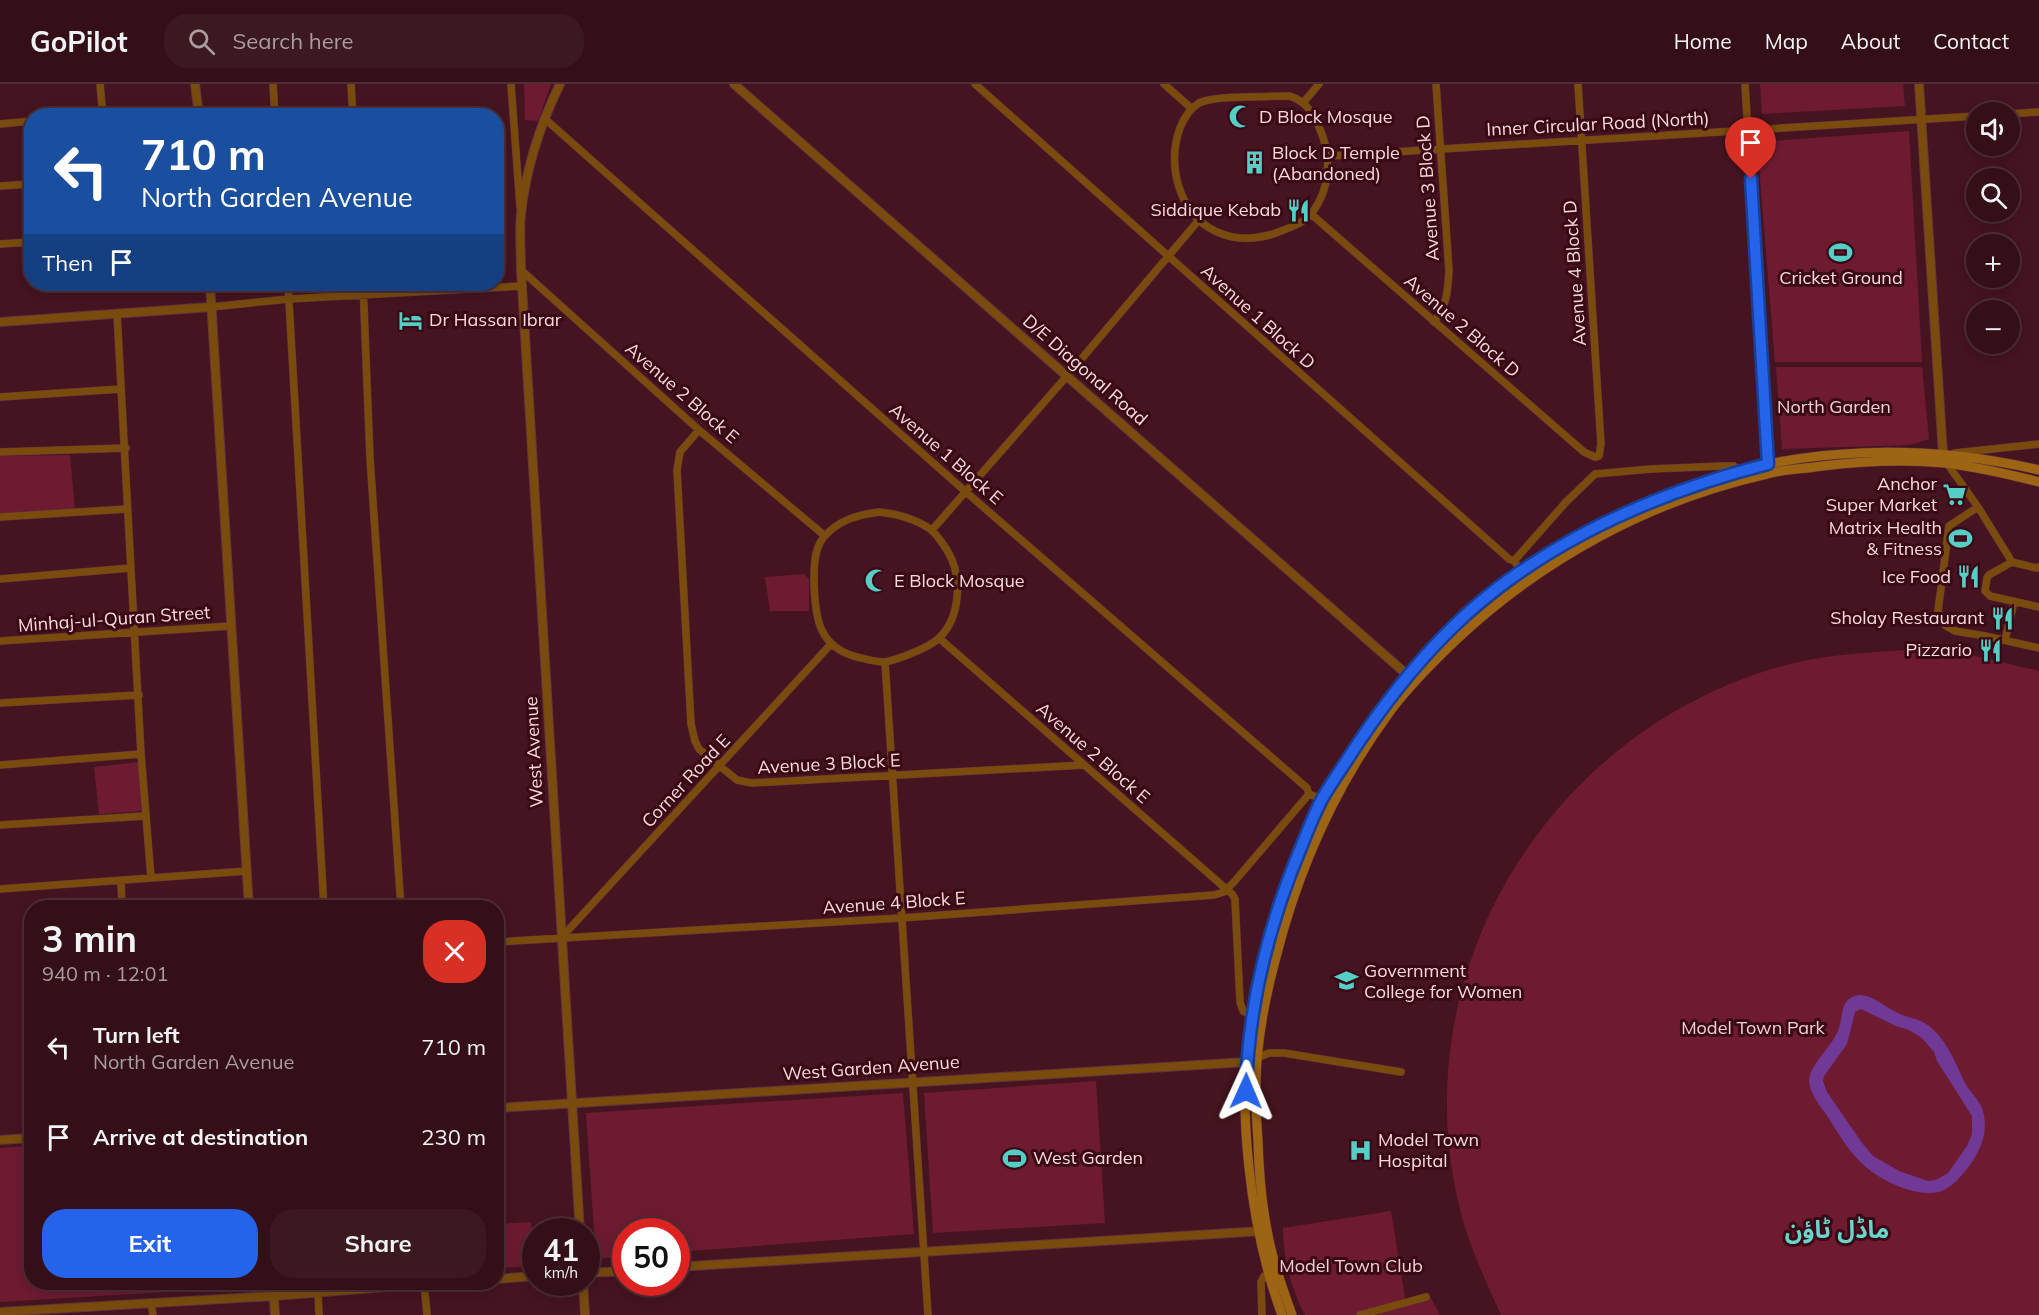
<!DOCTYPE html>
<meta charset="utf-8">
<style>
:root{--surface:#340f18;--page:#3c1821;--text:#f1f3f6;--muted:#a99ca2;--line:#4e2f37;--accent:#2563eb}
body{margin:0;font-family:Mulish,"Noto Sans Arabic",sans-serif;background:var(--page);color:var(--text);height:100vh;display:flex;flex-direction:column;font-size:22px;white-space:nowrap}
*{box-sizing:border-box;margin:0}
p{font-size:20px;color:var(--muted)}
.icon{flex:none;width:33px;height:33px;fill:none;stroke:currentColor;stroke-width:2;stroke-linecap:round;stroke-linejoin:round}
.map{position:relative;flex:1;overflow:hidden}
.sheet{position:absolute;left:24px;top:816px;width:480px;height:390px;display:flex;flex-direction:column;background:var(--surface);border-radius:24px;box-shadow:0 3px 15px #0003,0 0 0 2px var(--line)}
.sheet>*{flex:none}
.top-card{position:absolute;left:24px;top:24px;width:480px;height:183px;border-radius:24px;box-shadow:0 3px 15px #0003,0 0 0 2px var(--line);background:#1a4fa0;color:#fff;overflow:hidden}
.fabs{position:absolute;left:1966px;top:18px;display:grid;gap:12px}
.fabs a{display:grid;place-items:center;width:54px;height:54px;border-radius:50%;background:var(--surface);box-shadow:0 3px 15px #0003,0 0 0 2px var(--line);font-size:30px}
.speed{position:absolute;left:522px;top:1134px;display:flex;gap:12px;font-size:30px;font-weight:700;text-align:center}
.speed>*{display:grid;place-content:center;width:78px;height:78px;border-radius:50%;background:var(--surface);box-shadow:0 3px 15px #0003,0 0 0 2px var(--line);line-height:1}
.speed small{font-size:15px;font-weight:400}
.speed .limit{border:9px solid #d22;background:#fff;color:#111}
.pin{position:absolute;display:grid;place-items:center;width:51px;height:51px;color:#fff;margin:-62px -26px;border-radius:50% 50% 50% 0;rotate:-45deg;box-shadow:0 0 6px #0007}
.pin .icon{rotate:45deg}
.me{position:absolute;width:66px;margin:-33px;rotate:1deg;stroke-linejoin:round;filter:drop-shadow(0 0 4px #0008)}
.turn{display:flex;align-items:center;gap:21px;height:126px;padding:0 18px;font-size:27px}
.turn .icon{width:78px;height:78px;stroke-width:2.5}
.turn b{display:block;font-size:42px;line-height:51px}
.then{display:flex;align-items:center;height:57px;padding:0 18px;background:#0003;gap:12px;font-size:22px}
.round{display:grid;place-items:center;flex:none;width:63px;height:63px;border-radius:24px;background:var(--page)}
.headline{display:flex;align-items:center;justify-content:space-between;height:102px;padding:0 18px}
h1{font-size:36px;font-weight:700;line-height:45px}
.button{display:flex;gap:12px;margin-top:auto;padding:12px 18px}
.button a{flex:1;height:69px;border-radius:24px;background:var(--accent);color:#fff;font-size:24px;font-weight:700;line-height:69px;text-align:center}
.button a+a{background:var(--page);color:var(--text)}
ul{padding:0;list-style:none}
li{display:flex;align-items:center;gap:18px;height:90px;padding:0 18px}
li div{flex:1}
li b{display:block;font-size:22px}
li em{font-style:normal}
header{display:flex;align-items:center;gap:36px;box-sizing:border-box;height:84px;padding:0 30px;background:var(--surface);border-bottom:2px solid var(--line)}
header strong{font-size:28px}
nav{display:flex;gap:33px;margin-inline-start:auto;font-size:21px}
.search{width:420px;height:54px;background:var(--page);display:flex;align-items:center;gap:15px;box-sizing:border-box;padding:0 21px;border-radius:24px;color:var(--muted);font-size:22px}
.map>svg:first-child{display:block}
.green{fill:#6e1b32}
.water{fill:#6f3995;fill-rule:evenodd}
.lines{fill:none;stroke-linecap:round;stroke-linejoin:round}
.minor-casing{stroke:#62343e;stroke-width:8}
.tertiary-casing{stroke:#62343e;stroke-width:10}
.secondary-casing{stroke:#62343e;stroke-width:10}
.minor{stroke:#794c0d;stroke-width:7}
.tertiary{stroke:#794c0d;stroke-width:8}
.secondary{stroke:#9c6413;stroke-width:9}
.route-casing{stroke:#184099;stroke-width:15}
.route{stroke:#2563eb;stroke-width:10}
.labels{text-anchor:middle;stroke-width:6;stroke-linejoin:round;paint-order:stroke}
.poi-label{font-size:18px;fill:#fbd9dd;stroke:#3a0916;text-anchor:start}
.street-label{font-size:18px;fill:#fbd9dd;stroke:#3a0916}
.park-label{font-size:18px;fill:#efcfd4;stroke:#3a0916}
.district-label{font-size:24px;font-weight:bold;fill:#6ad5cd;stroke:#3a0916}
</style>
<header>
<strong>GoPilot</strong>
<div class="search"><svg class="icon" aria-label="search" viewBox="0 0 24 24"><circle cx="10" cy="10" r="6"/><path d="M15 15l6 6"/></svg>Search here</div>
<nav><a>Home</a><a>Map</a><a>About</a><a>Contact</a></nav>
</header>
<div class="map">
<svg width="2039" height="1231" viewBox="0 0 2039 1231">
<rect width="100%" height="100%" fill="#451420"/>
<path class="green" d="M524,0H551L538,37L525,36Z
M1760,0H1903L1905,22L1762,30Z
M1909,47L1922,278H1775L1757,58Z
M1776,283H1922L1929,355L1909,361L1782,365Z
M70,371L75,426L0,430V372Z
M804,490L809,495V527H770L765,493Z
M1907,566L1975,572L2039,587V1231H1501C1484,1194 1467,1157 1458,1117C1405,885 1548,653 1772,585C1816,571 1861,569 1907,566Z
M139,678L141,727L99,730L94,683Z
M1096,997L1105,1139L933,1149L924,1009Z
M903,1009L914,1150L677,1168L676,1148H626L625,1172L596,1175L586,1029Z
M31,1062L32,1198H264V1202L0,1218V1064Z
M1391,1127L1406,1220L1428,1208L1440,1231H1305C1291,1205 1283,1174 1283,1144Z
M531,1138L534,1182L497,1184V1140Z"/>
<path class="water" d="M1859,911C1873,911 1883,922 1896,928C1906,934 1919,934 1929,942C1945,954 1955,977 1963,995C1967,1005 1976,1012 1981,1022C1992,1048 1978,1073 1961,1092C1955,1099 1948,1105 1939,1108C1916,1113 1884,1098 1867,1084C1851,1071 1839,1051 1828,1033C1821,1023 1810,1010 1809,997C1809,982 1832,962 1838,947C1844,932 1839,914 1859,911ZM1861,925L1896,942L1909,946L1922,954L1934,968L1937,977L1972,1032V1050L1967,1062L1948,1089L1936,1096L1928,1097L1899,1087L1873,1072L1862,1059L1827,1008L1823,997L1824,992L1847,960L1855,928Z"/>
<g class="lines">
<defs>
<path id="minor" d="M100,0L103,32
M273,0L275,32
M351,0L353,32
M511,0L520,123
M975,0L1509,475L1514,477L1528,496
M1164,0L1191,24
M1578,0L1601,360L1599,372L1595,373
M1745,0L1769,383
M1289,12C1305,16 1313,29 1319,43C1332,71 1331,104 1312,129C1303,140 1288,144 1276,149C1255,156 1235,157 1215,147C1178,129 1167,80 1180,44C1184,34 1189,25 1199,19C1215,11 1268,13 1289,12Z
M1303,19L1319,0
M2010,30L2039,28
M544,34L966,408L1307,704L1309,710L1332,719
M0,40L32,37
M1329,72L1977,32
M0,102L32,100
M1311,130L1584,368L1595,373
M0,160L32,158
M521,186L699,346L825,452
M288,200L324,824
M363,200L370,374L401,824
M211,223L289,215L523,202
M117,229L141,670L151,794
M1434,238C1447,222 1448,206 1449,186L1436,0
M0,313L121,305
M699,346L680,368L677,386L691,640L695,657L699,665L737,696L752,699L1084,681
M0,368L126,364
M1955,369L2039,360
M1946,378L1978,423L2012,478L2037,484L2039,483
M1978,423L1949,442L1938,527L1946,542L1955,547L1985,552L2039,564
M879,428C898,430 914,434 930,445C937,450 942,459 947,466C963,492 961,534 938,555C930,562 920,566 910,570C902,573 892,577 884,578C875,578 866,575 857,573C818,563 815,533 814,498C814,483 814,466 823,454C838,436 857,431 879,428Z
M0,433L127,425
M932,446L1067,292L1198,137
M1514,477L1566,418L1595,390L1651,385L1723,382H1734L1739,387
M2012,478L1989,491L1987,494L1985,507L1990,512L2039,523
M0,495L131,484
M939,554L1232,810L1235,815L1240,918L1243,927L1251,931
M2005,556L2014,518
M0,557L231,542
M885,578L928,1231
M0,619L139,611
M0,681L141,670
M0,741L145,732
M121,796L122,824
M0,805L247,787
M561,854L831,560
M496,858L901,834L1214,811L1224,808L1234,798L1309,710
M1257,974L1269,969H1284L1401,988
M424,1198L427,1231
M318,1208L319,1231
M151,1219L153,1231
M1262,1231L1261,1198L1264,1192H1268
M1360,1231L1426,1213"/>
<path id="tertiary" d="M195,0L199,32
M560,0C540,41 526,84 521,130C519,148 521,168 521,186L580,1148
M734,0L1412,595
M1919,0L1943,370
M210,200L249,824
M0,238L211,223
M496,1024L1247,978L1257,974
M0,1056L32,1054
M676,1183L1263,1147
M586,1189L626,1187
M496,1195L536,1192
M273,1198L275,1231
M583,1198L585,1231
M0,1228L274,1212L449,1198"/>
<path id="secondary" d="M1282,1231C1250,1144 1236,1022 1251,930C1255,907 1262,885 1268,863C1280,814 1298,756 1323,713C1363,644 1414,578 1474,524C1510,491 1552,467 1596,445C1629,428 1662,412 1697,400C1805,361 1928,360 2039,386
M1292,1231C1282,1203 1272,1175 1267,1146C1261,1116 1259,1087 1258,1057C1256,1030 1255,1002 1257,975C1260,940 1267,906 1276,873C1299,782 1335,702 1391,626C1410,601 1433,578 1456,556C1543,474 1651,416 1767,390C1785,385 1804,385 1822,382C1862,377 1904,375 1945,379C1977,383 2008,390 2039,398"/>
</defs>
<use href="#minor" class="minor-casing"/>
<use href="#tertiary" class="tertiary-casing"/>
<use href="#secondary" class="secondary-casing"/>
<use href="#minor" class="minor"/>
<use href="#tertiary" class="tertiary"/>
<use href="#secondary" class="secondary"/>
</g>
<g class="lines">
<defs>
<path id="route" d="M1246,1007C1248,923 1269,839 1302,761C1308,746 1314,730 1322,715C1330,701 1340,687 1349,673C1394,603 1450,535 1520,488C1594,437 1682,402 1768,380L1751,95"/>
</defs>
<use href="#route" class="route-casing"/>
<use href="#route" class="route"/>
</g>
<defs>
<symbol id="mosque-bare" viewBox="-9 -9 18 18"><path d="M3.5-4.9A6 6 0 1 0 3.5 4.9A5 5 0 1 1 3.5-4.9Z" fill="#55cec5" stroke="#3a0916" stroke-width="2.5" paint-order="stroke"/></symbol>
<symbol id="building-bare" viewBox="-9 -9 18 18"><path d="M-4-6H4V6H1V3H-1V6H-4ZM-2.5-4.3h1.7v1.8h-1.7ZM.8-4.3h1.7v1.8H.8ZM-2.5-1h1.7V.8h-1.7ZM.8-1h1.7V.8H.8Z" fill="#55cec5" stroke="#3a0916" stroke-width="2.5" paint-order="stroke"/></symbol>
<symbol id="restaurant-bare" viewBox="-9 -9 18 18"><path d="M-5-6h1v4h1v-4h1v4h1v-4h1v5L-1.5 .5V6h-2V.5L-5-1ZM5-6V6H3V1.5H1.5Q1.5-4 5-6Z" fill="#55cec5" stroke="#3a0916" stroke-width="2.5" paint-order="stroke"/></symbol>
<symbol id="stadium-bare" viewBox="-9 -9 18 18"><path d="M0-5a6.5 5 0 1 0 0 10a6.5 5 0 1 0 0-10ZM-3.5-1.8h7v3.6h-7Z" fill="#55cec5" stroke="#3a0916" stroke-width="2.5" paint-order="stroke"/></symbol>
<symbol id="hotel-bare" viewBox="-9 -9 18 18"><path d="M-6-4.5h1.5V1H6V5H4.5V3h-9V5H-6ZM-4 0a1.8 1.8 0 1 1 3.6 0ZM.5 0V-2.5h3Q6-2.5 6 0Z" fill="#55cec5" stroke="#3a0916" stroke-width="2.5" paint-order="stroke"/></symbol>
<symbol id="supermarket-bare" viewBox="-9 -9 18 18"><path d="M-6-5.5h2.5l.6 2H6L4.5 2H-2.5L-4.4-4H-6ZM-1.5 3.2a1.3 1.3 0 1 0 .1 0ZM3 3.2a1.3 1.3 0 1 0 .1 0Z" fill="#55cec5" stroke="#3a0916" stroke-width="2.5" paint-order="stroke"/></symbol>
<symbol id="university-bare" viewBox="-9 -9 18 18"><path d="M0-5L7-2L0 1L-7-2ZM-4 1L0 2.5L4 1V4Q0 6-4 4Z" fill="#55cec5" stroke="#3a0916" stroke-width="2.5" paint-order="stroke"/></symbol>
<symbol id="hospital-bare" viewBox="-9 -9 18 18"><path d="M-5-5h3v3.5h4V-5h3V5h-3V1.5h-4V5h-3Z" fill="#55cec5" stroke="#3a0916" stroke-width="2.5" paint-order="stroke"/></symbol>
</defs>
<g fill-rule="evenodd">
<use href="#mosque-bare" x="1224" y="16" width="33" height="33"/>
<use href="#building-bare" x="1238" y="62" width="33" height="33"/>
<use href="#restaurant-bare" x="1282" y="110" width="33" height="33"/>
<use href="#stadium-bare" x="1824" y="152" width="33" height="33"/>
<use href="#hotel-bare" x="394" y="220" width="33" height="33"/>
<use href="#supermarket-bare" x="1938" y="394" width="33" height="33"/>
<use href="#stadium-bare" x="1944" y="438" width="33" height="33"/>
<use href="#restaurant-bare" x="1952" y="476" width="33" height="33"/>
<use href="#mosque-bare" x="860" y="480" width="33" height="33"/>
<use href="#restaurant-bare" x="1986" y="518" width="33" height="33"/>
<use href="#restaurant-bare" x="1974" y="550" width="33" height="33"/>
<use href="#university-bare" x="1330" y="880" width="33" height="33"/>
<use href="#hospital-bare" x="1344" y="1050" width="33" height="33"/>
<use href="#stadium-bare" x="998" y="1058" width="33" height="33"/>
</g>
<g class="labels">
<g class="poi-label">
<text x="1259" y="39">D Block Mosque</text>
<text x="1272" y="75">Block D Temple<tspan x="1272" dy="21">(Abandoned)</tspan></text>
<text x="1281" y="132" text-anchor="end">Siddique Kebab</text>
<text x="1841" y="200" text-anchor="middle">Cricket Ground</text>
<text x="429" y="242">Dr Hassan Ibrar</text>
<text x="1937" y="406" text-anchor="end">Anchor<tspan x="1937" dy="21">Super Market</tspan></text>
<text x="1942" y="450" text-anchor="end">Matrix Health<tspan x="1942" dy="21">&amp; Fitness</tspan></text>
<text x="1951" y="499" text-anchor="end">Ice Food</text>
<text x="894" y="503">E Block Mosque</text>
<text x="1984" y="540" text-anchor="end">Sholay Restaurant</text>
<text x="1972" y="572" text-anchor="end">Pizzario</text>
<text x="1364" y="893">Government<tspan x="1364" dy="21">College for Women</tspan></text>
<text x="1378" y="1062">Model Town<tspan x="1378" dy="21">Hospital</tspan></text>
<text x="1033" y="1080">West Garden</text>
</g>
<g class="street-label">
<text transform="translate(1598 40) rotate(-3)" y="6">Inner Circular Road (North)</text>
<text transform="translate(1428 104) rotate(-94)" y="6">Avenue 3 Block D</text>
<text transform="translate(1575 189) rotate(-94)" y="6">Avenue 4 Block D</text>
<text transform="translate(1258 233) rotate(42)" y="6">Avenue 1 Block D</text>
<text transform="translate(1462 242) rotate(41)" y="6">Avenue 2 Block D</text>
<text transform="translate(1085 286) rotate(41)" y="6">D/E Diagonal Road</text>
<text transform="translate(682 309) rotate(41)" y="6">Avenue 2 Block E</text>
<text transform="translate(946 370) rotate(41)" y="6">Avenue 1 Block E</text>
<text transform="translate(114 535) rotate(-4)" y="6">Minhaj-ul-Quran Street</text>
<text transform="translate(534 668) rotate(-93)" y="6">West Avenue</text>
<text transform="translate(1093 669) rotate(41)" y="6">Avenue 2 Block E</text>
<text transform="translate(829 680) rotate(-3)" y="6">Avenue 3 Block E</text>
<text transform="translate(686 697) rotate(-47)" y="6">Corner Road E</text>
<text transform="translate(894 819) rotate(-4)" y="6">Avenue 4 Block E</text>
<text transform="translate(871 984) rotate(-4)" y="6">West Garden Avenue</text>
</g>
<g class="park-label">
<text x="1834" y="329">North Garden</text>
<text x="1753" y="950">Model Town Park</text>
<text x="1351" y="1188">Model Town Club</text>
</g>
<g class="district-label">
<text x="1837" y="1154">ماڈل ٹاؤن</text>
</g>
</g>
</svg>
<div class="fabs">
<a><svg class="icon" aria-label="sound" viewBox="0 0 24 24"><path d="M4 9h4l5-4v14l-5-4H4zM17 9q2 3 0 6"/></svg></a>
<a><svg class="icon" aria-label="search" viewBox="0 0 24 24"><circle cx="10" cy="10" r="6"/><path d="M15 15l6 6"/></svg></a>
<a>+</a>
<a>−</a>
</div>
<div class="speed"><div>41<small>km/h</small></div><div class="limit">50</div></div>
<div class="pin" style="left:1751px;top:95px;background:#d93025"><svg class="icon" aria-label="arrive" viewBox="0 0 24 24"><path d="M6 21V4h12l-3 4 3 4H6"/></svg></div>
<svg class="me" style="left:1246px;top:1007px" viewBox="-20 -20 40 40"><path d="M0-17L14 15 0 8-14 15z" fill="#2563eb" stroke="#fff" stroke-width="4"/></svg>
<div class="top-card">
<div class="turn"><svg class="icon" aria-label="left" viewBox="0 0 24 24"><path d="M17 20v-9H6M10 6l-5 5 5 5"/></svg><div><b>710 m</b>North Garden Avenue</div></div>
<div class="then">Then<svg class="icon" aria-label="arrive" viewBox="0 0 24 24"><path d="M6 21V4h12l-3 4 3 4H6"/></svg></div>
</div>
<section class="sheet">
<div class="headline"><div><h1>3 min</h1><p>940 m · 12:01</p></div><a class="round" style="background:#d93025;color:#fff"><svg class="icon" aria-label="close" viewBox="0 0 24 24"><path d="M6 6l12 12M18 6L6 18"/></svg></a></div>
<ul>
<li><svg class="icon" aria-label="left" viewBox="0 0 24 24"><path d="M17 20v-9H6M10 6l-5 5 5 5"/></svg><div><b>Turn left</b><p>North Garden Avenue</p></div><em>710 m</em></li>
<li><svg class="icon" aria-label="arrive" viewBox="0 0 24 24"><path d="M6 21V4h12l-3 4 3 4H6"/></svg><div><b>Arrive at destination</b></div><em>230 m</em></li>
</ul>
<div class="button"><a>Exit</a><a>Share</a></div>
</section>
</div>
